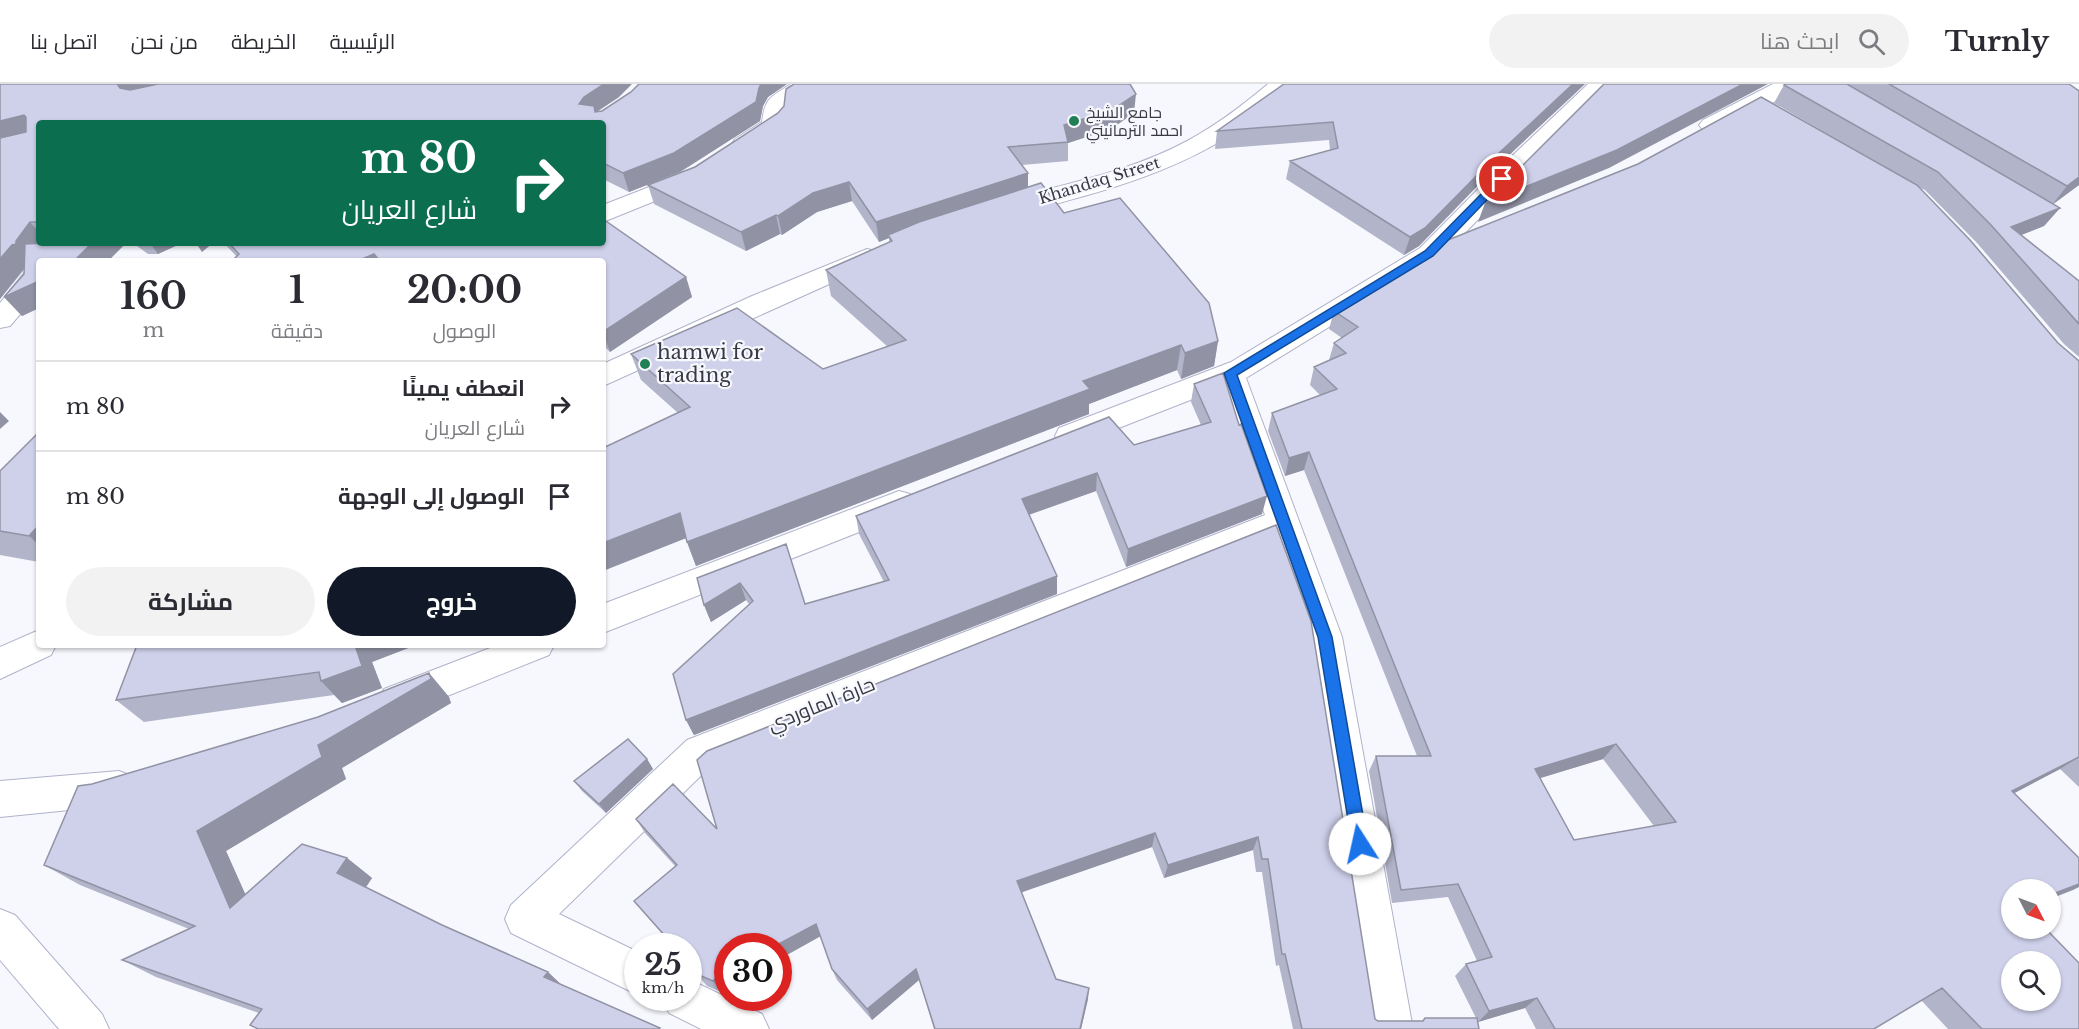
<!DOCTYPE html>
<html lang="ar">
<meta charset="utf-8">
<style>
:root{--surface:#fff;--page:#f2f2f3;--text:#2b2b33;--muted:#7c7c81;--line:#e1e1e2;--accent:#111827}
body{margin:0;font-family:"Libre Baskerville",Cairo,serif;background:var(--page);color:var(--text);direction:rtl;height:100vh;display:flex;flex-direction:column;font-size:22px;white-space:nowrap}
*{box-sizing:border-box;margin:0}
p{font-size:20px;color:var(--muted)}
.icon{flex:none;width:33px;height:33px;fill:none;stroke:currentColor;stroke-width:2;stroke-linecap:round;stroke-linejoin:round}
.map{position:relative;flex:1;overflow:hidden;direction:ltr}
.panel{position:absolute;left:36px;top:174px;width:570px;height:390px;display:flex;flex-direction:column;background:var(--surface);border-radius:6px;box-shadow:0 2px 4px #0004;direction:rtl}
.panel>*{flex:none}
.banner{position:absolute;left:36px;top:36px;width:570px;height:126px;border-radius:6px;box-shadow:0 2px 4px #0004;direction:rtl;background:#0b6e4f;color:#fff;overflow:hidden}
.needle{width:39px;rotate:132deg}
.fabs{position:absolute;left:2001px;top:795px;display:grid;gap:12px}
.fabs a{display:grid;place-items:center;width:60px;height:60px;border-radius:50%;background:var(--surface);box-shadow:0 2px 4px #0004;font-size:30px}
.speed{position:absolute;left:624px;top:849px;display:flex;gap:12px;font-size:30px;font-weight:700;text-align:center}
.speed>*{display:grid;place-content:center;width:78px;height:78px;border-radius:50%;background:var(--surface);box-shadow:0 2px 4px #0004;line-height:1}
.speed small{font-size:15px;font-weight:400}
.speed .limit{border:9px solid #d22;background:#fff;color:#111}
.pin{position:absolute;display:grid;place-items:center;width:51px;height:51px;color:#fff;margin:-26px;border:3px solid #fff;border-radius:50%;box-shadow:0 2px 6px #0007}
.me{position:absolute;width:66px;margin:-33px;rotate:350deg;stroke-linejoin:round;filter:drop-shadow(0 0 4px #0008)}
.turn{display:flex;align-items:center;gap:21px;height:126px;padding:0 30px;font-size:27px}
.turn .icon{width:78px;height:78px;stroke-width:2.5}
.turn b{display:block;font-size:42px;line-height:51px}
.eta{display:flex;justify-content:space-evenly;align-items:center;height:102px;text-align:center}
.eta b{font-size:36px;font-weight:700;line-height:42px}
.button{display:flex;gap:12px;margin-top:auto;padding:12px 30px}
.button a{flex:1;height:69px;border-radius:36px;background:var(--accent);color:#fff;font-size:24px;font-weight:700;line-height:69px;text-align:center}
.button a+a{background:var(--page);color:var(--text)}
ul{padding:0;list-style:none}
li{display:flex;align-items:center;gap:18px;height:90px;padding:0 30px;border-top:2px solid var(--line)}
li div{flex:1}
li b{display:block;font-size:22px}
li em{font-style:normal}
header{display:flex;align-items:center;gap:36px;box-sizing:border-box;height:84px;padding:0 30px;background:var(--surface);border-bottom:2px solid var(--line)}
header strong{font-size:28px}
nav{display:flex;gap:33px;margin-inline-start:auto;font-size:21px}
.search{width:420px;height:54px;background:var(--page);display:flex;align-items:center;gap:15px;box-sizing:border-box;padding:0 21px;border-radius:33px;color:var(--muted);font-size:22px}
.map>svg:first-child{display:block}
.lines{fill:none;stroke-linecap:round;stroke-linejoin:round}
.minor-casing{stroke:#b0b2cb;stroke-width:2}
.major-casing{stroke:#b0b2cb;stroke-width:2}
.minor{fill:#fff;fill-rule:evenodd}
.major{fill:#fff;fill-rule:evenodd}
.wall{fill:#b2b4ca;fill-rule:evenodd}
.shaded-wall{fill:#9192a4}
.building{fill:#cfd1eb;stroke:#9192a4;stroke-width:1.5;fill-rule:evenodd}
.route{fill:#1a73e8;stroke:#114b97;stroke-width:1.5}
.poi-dot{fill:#217f55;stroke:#f7f8fd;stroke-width:2}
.labels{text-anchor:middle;stroke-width:4.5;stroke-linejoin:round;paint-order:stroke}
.far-poi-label{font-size:16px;fill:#383943;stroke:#f7f8fd;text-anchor:start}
.far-street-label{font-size:16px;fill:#383943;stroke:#f7f8fd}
.poi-label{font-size:20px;fill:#383943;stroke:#f7f8fd;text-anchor:start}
.street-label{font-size:20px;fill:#383943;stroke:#f7f8fd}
</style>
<header>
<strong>Turnly</strong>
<div class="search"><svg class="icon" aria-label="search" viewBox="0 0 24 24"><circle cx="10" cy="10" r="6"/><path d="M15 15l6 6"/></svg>ابحث هنا</div>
<nav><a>الرئيسية</a><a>الخريطة</a><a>من نحن</a><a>اتصل بنا</a></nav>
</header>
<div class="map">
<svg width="2079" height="945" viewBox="0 0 2079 945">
<rect width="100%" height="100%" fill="#f7f8fd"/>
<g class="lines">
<defs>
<path id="minor" d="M791,0H818L815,5L787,23C786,29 787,37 784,43C777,55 749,68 735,65L732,60L735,55L762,38C765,13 771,13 791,0Z
M1588,0H1612L1438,176L1246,294L1342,553L1413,945H1369L1308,553L1273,455L713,680L559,830L638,868V911L511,849L505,835L511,821L687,656L1265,431L1221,304L1070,363L1059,360L1055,352L1059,344L1231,278L1420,164L1493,90Z
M1773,0H1803L1800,5L1719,46L1711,48L1703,46L1699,41L1703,36Z
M693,86L702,88L705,93L702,98L603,138V121Z
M39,179V208L10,242L0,244V219L30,182Z
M899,407L910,410L915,419L910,428L603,549V520Z
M498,561H554L549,571L410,627L397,632L384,627L379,616L384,605Z
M119,687L132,692L138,704L132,716L119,721L0,733V697Z
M688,895L762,930L769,945H701L669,929L663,914H688Z"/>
<path id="major" d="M1268,0H1293C1286,11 1273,19 1263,28C1190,87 1098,109 1009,132L1000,130L996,124L1000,118C1063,100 1131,88 1189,56C1218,40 1243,21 1268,0Z
M867,165L876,167L880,173L876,179L603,302V280L752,212Z
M39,546V561H56L51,571L0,595V563Z
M0,825L15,831L102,930L109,945H59L0,876Z"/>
</defs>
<use href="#minor" class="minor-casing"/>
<use href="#major" class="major-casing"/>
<use href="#minor" class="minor"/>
<use href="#major" class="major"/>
</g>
<path class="wall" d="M0,0L619,13L597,28L602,27L631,8L639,0H787L768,13L763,22L760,37L680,88L629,108L603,95V39H39V159H126L108,177H39V224L22,232L4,213L24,190V186L0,215Z
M1284,0H1585L1491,88L1419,162L1404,171L1286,95L1290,77L1330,66L1329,56L1215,65L1217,47Z
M1786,0H2069L2079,7V101L2053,120L2060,124L2044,142L2021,151L2079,197V273L2064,260L1977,159L1925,106L1918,103L2058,259L2079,277V703L2060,685L2014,709L2073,806H2012L2079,945H1948L1921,916L1874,945H1536L1525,924L1478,938L1479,945H1293L1279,881L1276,882L1262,788H1256L1253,766L1164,794L1152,763L1021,808L1056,895L1088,915L1081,945H934L919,896L872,936L837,896L832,885L820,852L778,862H728V901L721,908L707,902L688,880V862H673L634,817L675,782L645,749L636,735L717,745L1276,441L1375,935L1378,937H1422L1425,934H1476L1455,892L1466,880L1477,877L1448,813L1392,819L1369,687L1376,672H1417L1304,386L1285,392L1268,347L1272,329L1320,311L1310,301L1314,283L1329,276L1334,259L1342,254L1329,245L1334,227L1872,76L1774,19L1784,1ZM1603,675L1654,742L1574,756L1540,694Z
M784,22L1134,29L1111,45L1068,59V77L1022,81L1028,89V103L1064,129L1218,257L1214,282L1181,295L1177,286L1089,320V330L696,482L687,458L678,329L641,296L631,270L823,285L888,263L831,212L826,186L889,159V154L879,158L852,117L817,128L782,151L780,150L746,167L654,120L648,101L695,83L778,29Z
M133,159H182L158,170H148Z
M224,159H603L686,193L692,213L610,268L603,261V177H232L237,173Z
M1194,300L1262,430L1126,483L1096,407L1029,431L1057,510L694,651L686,636L749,520L746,516L711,538L704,521L786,460L805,520L884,498L859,450L856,432L1134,361L1201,341L1191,318Z
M39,349V478L0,471V387Z
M137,561H416L372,578L382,604L342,619L334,611L144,638L116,616Z
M429,589L449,613L451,619L342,684L346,695L226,767L245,810L347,774L372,794L366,803L442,841L548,888L560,900L661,945H258L259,929L156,893L122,876L189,845L80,801L44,781L92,700L318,633Z
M647,675L653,685L606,729L582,707L574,697Z"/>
<path class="shaded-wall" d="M117,0H173L128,16Z
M604,0H632L619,13L596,28L579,20L584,13Z
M761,0H787L768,13L763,22L760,37L680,88L629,108L623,89L759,4Z
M1573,0H1585L1491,88L1419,162L1404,171L1410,153Z
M1743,0H1768L1609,84L1478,138L1485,119Z
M1136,10L1134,29L1111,45L1068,59L1064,41Z
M24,31L39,50L0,59V37Z
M1028,89V108L888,151L889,154L879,158L876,138Z
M2079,93V101L2052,121L2067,102Z
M849,98L852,117L817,128L782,151L778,132L813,109Z
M2060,124L2044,142L2006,157L2011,143Z
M776,131L780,150L746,167L741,148Z
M30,138L39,148V159H44L0,215V175Z
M92,159H126L108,177H74Z
M150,159H182L158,170Z
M196,159H213L202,168Z
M374,170L378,177H357Z
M686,193L692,213L610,268L603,248Z
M39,197V224L22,232L4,213Z
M1218,257L1214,282L1181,295L1185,269Z
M1181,261L1177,286L1089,320V330L696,482L687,458L1083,297Z
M0,328L9,337L0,345Z
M1309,368L1304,386L1285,392L1289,374Z
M1097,389L1096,407L1022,433V415Z
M1267,412L1262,430L1126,483L1128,465Z
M680,429L689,453L603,487V459Z
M39,441V461L29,452Z
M1057,492V510L694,651L686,636Z
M740,499L746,516L711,538L704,521Z
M355,561H416L372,578L382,604L342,619L321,597Z
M429,589L449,613L451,619L342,684L346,695L226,767L260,843L230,824L197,747L318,661Z
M1616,660L1603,675L1524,699L1535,685Z
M2079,673L2060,685L1990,722L2012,707Z
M647,675L653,685L606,729L599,720Z
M1155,749L1152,763L1017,810V797Z
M1258,753L1253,766L1164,794L1168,781Z
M347,774L372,794L362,809L337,789Z
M2079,800V803L2073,806L2050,815V811Z
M816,840L821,852L778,876V862H775Z
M756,850L762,862H745Z
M728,881V901L721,908L713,897Z
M916,885L919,896L872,936L867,925Z
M548,888L566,905L544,893Z
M1089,904L1088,915L1081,945H1080Z
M1537,914L1525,924L1478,938L1489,927Z"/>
<path class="building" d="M0,0H117L120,4L130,6L158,0H604L584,13L579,20L594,22L595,28L602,27L631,8L639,0H761L759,4L756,18L674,69L623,89L603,79V39H39V138H30L16,157V160L12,161L0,175V54L26,48V33L24,31L0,37Z
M794,0H1130L1136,10L1112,26L1064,41L1068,58L1008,63L1028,89L876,138L849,98L813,109L778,132L776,131L741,148L648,101L695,83L778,29L784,22L786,5Z
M1284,0H1573L1498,70L1425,144L1410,153L1290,77L1338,64L1333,38L1217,47Z
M1604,0H1743L1617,66L1485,119Z
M1786,0H1847L2060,124L2011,143L2079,197V240L1991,141L1938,88L1784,1Z
M1889,0H2069L2079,7V93L2067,102Z
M1761,13L1917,101L1970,156L2058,259L2079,277V673L2012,707L2079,774V800L2050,811V806H2012V844H2045L2079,879V945H1982L1942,904L1874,945H1555L1537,914L1489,927L1466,880L1492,873L1458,800L1401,806L1376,672H1431L1309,368L1289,374L1272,329L1337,305L1314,283L1346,269L1334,259L1358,243L1334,227L1448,156L1638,80ZM1616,660L1676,738L1574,756L1535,685ZM2012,878H2050V916H2012Z
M1041,99L1064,129L1120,114L1209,219L1218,257L1185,269L1181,261L1083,297L1090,305L687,458L680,429L603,459V364L690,323L631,270L737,224L823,285L906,256L826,186L892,157L888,151L919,138Z
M603,135L686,193L603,248V177H380L374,170L357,177H232L239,170L229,159H286L298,160L310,159H603Z
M47,159H92L74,177H39V197L4,213L24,190L25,160Z
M1223,289L1239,341L1241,340L1267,412L1128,465L1097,389L1022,415L1057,492L686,636L673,590L753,517L740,499L704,521L697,494L786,460L805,520L889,496L856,432L1109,333L1134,361L1211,338L1194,300Z
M38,349L39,441L29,452L0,447V387Z
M1276,441L1311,537L1375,935L1378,937H1423L1425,934H1477L1479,945H1302L1285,870H1282L1268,775H1262L1258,753L1168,781L1155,749L1017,797L1056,895L1089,904L1080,945H935L916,885L867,925L832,885L816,840L775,862H761L756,850L745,862H728V881L713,897L699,891L688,879V862H674L634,817L677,781L636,735L673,700L717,745L697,676L707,667Z
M137,561H355L362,582L321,597L319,588L116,616Z
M429,589L431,595L318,661L322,673L197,747L230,824L302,760L347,774L337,789L442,841L548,888L544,893L660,944L659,945H258L250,941L262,925L122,876L195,842L44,781L78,702L92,700L318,633Z
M628,655L647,675L599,720L574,697Z"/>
<path class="route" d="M1502,92L1505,93V97L1433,172L1237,291L1332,553L1368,760L1365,766L1360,768L1354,766L1352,760L1318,553L1224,289L1425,167L1498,93Z"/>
<g class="poi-dot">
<circle cx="1074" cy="37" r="6"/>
<circle cx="645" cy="280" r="6"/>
</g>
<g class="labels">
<g class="far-poi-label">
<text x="1086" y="34">جامع الشيخ<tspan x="1086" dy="18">احمد الترمانيني</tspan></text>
</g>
<g class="far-street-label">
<text transform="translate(1099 96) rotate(-17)" y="6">Khandaq Street</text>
</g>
<g class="poi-label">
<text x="657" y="275">hamwi for<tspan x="657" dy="23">trading</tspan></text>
</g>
<g class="street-label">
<text transform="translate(821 620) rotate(-22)" y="7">حارة الماوردي</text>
</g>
</g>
</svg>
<div class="fabs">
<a><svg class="needle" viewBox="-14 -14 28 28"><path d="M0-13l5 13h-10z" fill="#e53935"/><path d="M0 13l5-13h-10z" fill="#7c7c81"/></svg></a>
<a><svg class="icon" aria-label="search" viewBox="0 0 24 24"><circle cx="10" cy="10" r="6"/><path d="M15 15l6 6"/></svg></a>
</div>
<div class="speed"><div>25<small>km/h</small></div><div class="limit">30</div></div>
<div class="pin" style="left:1502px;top:95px;background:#d93025"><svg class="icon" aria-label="arrive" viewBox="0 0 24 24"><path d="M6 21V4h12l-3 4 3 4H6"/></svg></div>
<svg class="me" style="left:1360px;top:760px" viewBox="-20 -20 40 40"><circle r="19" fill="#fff"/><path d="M0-13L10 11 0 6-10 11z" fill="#1a73e8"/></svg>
<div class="banner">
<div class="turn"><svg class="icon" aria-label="right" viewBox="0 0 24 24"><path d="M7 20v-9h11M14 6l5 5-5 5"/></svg><div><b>80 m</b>شارع العريان</div></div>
</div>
<section class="panel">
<div class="eta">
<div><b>20:00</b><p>الوصول</p></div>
<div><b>1</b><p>دقيقة</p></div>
<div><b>160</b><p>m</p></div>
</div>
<ul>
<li><svg class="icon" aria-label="right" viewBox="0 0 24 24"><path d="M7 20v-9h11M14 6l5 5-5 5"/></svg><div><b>انعطف يمينًا</b><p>شارع العريان</p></div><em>80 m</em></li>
<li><svg class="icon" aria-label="arrive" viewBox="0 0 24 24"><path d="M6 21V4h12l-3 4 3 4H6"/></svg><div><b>الوصول إلى الوجهة</b></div><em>80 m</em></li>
</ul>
<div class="button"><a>خروج</a><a>مشاركة</a></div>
</section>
</div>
